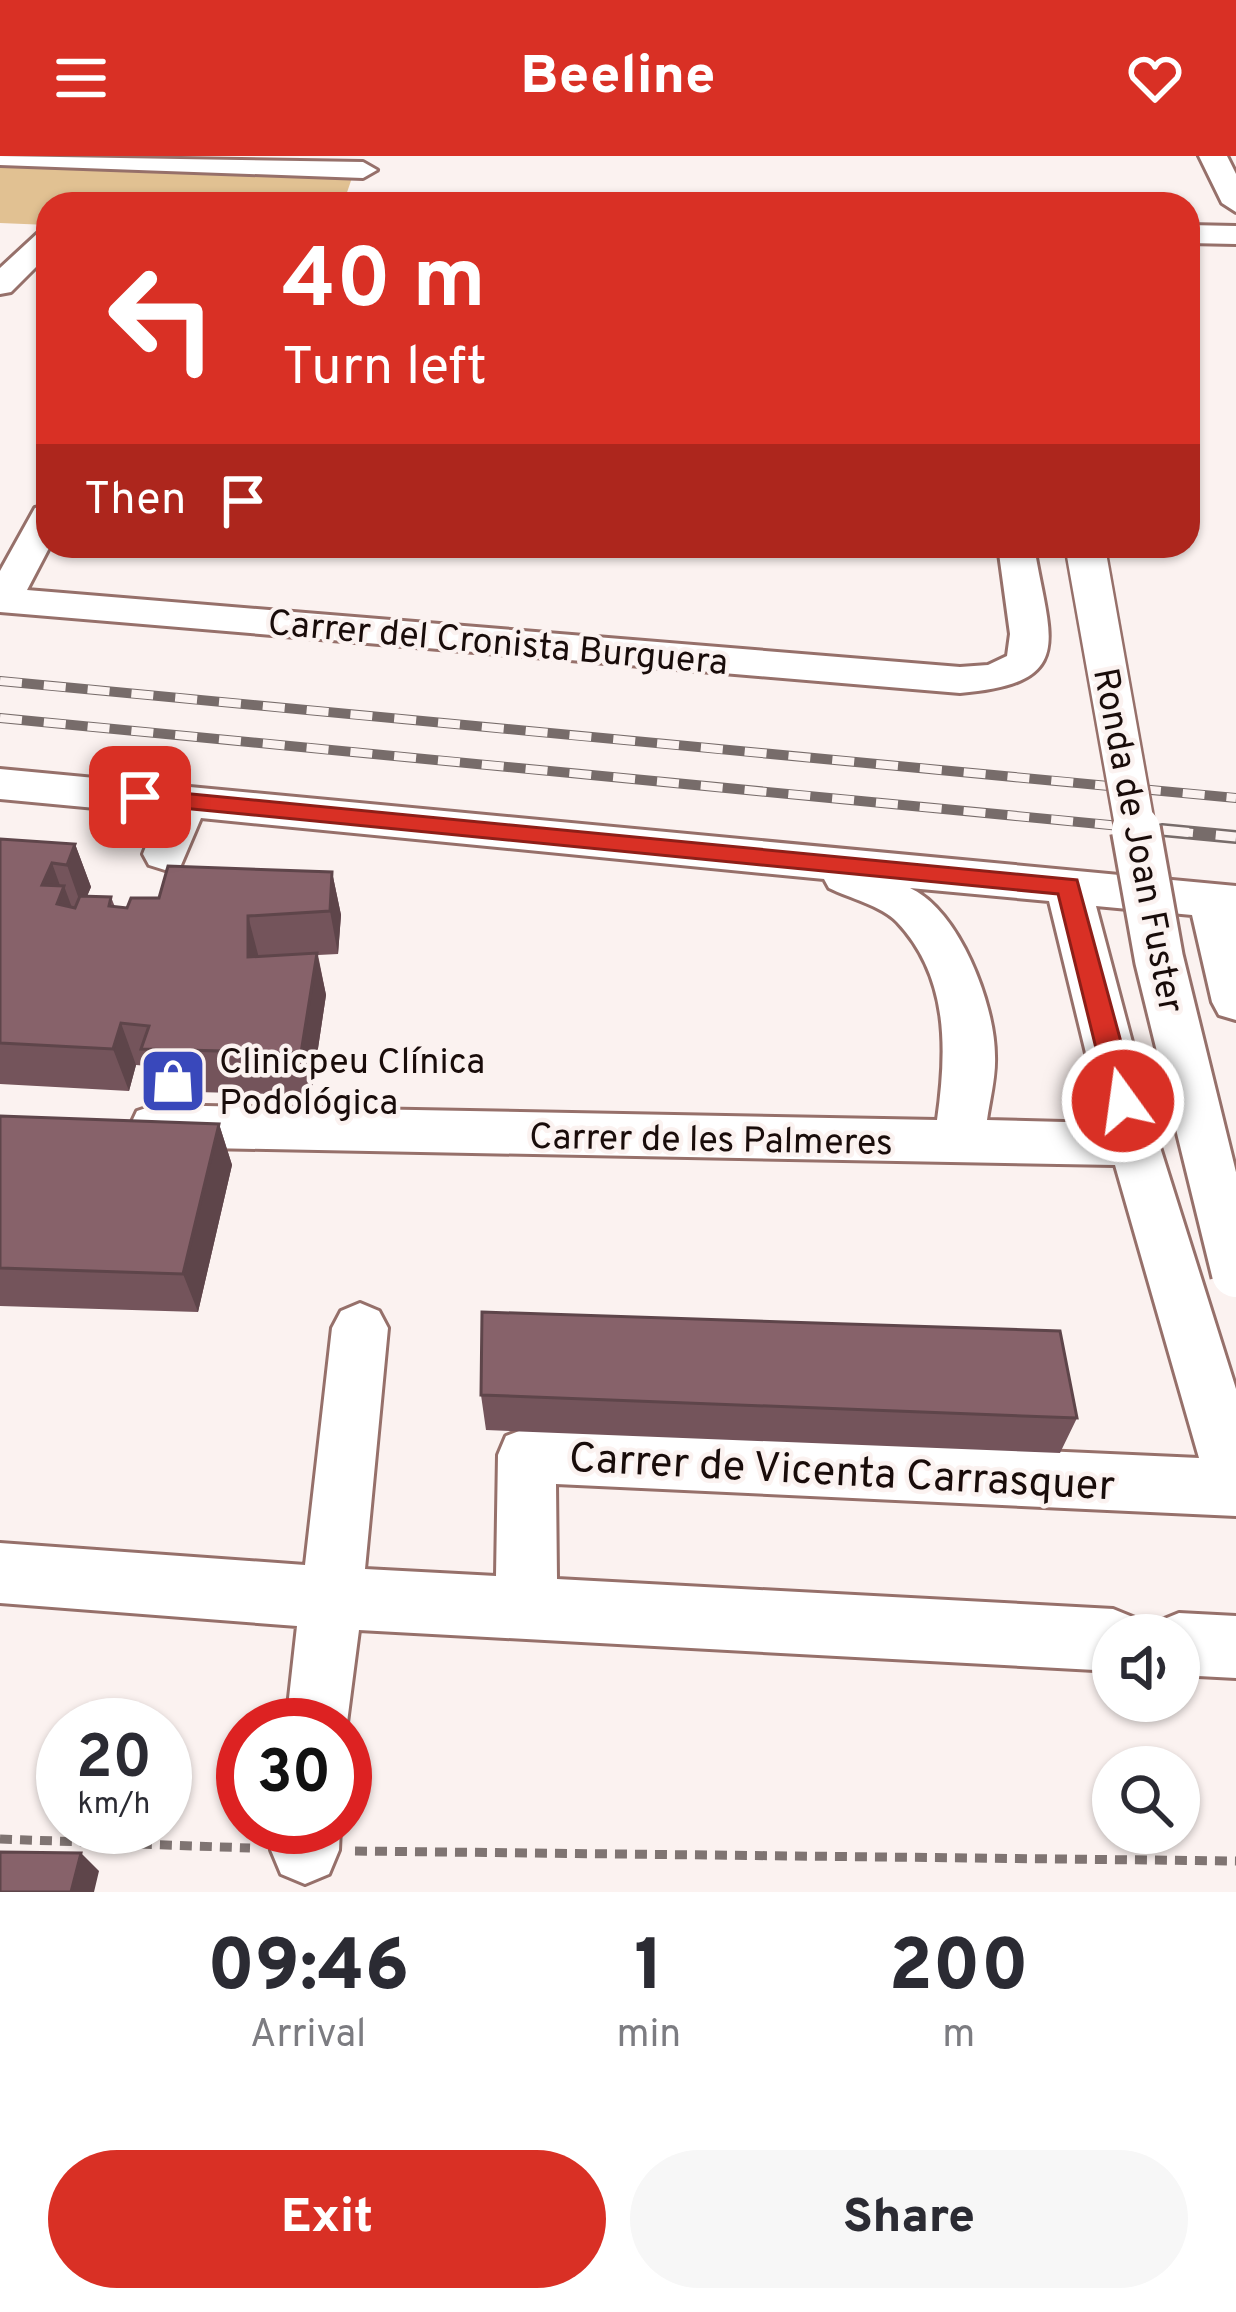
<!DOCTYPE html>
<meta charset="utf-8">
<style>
:root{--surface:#fff;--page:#f7f7f7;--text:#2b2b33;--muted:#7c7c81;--accent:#d93025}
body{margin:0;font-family:Overpass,sans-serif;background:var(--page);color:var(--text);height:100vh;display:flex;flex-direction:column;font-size:45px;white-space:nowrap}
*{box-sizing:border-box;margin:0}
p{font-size:39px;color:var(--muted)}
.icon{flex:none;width:66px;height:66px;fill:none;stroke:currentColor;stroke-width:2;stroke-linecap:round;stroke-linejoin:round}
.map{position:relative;height:1736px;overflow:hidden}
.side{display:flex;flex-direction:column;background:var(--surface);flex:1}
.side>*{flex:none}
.hud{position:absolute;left:36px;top:36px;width:1164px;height:366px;border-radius:36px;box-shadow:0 3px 9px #0004;background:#d93025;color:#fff;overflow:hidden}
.tools{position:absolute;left:1092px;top:1458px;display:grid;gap:24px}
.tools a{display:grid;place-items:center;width:108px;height:108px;border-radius:50%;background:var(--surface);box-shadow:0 3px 9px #0004;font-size:60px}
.speed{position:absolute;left:36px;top:1542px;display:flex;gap:24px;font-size:60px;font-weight:700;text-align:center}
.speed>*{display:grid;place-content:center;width:156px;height:156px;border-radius:50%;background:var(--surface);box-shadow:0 3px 9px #0004;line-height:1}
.speed small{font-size:30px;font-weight:400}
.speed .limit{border:18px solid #d22;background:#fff;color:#111}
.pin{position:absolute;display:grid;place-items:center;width:102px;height:102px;color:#fff;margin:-51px;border-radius:24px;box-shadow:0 6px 18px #0006}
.me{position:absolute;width:132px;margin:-66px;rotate:346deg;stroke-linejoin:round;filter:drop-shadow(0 0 9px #0008)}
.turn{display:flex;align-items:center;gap:42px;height:252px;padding:0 48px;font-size:54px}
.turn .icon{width:156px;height:156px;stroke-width:2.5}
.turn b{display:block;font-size:84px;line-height:102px}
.then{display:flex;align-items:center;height:114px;padding:0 48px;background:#0003;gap:24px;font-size:45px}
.eta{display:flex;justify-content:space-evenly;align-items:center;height:204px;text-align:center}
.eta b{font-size:72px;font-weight:800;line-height:84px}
.action{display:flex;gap:24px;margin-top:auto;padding:24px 48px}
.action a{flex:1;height:138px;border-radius:72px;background:var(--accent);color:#fff;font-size:48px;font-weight:800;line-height:138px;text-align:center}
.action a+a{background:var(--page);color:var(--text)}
header{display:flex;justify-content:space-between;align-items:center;height:156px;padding:0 48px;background:var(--accent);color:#fff;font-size:54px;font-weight:800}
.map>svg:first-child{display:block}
.green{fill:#e1c192}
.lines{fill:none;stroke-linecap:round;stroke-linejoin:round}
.minor-casing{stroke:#96706a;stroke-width:6}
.path{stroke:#7f7472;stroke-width:9;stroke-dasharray:12 8;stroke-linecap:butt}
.minor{fill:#fff;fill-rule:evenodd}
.rail-far1-casing{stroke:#776c6a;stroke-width:10}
.rail-casing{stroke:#776c6a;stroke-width:14}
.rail-far1{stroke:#fbf2f0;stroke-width:8;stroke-dasharray:22;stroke-linecap:butt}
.rail{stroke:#fbf2f0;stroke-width:9;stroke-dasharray:27;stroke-linecap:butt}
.minor-bridge-far1-casing{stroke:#96706a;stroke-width:44;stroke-linecap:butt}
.minor-bridge-casing{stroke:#96706a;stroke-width:54;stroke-linecap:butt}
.minor-bridge-far1{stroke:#fff;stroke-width:39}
.minor-bridge{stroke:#fff;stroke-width:48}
.wall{fill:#74545b}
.shaded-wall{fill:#5e454a}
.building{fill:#87626a;stroke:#5e454a;stroke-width:3}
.route{fill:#d93025;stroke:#8d1f18;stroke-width:3}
.labels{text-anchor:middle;stroke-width:9;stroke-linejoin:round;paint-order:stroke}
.street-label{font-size:36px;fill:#190c0a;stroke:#fbf2f0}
.poi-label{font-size:36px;fill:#190c0a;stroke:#fbf2f0;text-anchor:start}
.near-street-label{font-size:42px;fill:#190c0a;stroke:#fbf2f0}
</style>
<header><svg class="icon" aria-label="menu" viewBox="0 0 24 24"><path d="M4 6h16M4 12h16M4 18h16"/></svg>Beeline<svg class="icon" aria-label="heart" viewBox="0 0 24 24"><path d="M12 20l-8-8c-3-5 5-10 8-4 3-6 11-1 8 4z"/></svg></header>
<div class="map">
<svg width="1236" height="1736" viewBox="0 0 1236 1736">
<rect width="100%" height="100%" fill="#fbf2f0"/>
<path class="green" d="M0,4L354,16L343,48H48V69L0,67Z"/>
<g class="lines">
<defs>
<path id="minor" d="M0,0L363,6L377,14L363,22L0,9Z
M1199,0H1227L1236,18V56L1222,47Z
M1188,69L1236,70V88L1188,87Z
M48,74V99L11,136L0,138V112L38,77Z
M48,349L50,390L27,434L960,511L988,509L1007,500L1010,478L998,390H1034C1049,483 1079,527 960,537L0,456V415L35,352Z
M0,613L1236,730V864L1219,859L1212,846L1192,759L1096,750L1159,988L1236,1233V1360L556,1328L557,1423L1113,1453L1135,1462L1142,1479H1113V1515L359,1474L345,1582V1569H286L297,1470L0,1447V1387L305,1409L332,1172L341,1155L360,1147L379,1155L388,1172L365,1413L496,1420L498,1299L506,1280L527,1272L1199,1302L1115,1009L155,991L137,985L130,970L137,955L155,949L937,964C947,894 949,821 897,766C882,750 849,742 829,732L824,723L201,662L181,709L165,714L149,709L143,698L159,658L0,643ZM910,732L1049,745L1103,967L987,964C990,943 996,921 995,900C995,848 959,754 910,732Z
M1179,1457L1236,1460V1522L1179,1519V1479H1151L1157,1466Z
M274,1671H340L339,1694L329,1718L305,1728L281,1718L271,1694Z"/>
</defs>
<use href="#minor" class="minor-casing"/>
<path class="path" d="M0,1683L250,1692
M355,1695L1236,1705"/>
<use href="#minor" class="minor"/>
<defs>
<path id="rail-far1" d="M0,525L1236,642
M0,562L1193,677"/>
<path id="rail" d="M1162,674L1236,681"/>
</defs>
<use href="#rail-far1" class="rail-far1-casing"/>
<use href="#rail" class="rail-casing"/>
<use href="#rail-far1" class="rail-far1"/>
<use href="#rail" class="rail"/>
<defs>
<path id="minor-bridge-far1" d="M1085,390L1136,677"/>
<path id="minor-bridge" d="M1136,674L1159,803L1236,1117"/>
</defs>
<use href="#minor-bridge-far1" class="minor-bridge-far1-casing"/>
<use href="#minor-bridge" class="minor-bridge-casing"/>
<use href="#minor-bridge-far1" class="minor-bridge-far1"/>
<use href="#minor-bridge" class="minor-bridge"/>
</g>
<path class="wall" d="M0,683L75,688L91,731L87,740L111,741L115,751L127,752L159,742L332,716L341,759L338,798L318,799L326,839L311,939L156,935L148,910L136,909L129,935L0,928Z
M0,960L219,968L232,1009L198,1156L0,1150Z
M481,1239L1077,1262L1060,1297L486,1274Z"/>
<path class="shaded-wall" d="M75,688L91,731L82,752L67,709Z
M52,707L62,735L64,730L80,773L73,791L42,729Z
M332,716L341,759L338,798L330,755Z
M248,760L259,802L248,801Z
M317,797L326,839L311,939L301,897Z
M121,867L136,909L129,935L113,893Z
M219,968L232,1009L198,1156L183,1118Z
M81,1697L99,1715L94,1736H71Z"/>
<path class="building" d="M0,683L75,688L67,709L52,707L42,729L64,730L57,748L75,752L80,740L111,741L109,750L127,752L131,742H159L168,710L332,716L330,755L248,760V801L317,797L301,897L141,893L149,870L121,867L113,893L0,887Z
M0,960L219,968L183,1118L0,1112Z
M482,1156L1060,1175L1077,1262L481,1239Z
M0,1696L81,1697L71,1736H0Z"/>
<path class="route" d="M140,633L1077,724L1137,945L1133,953H1113L1109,945L1058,738L131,647L128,641Z"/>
<defs>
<symbol id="shop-square" viewBox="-11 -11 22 22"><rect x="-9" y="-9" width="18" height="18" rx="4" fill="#3948bb" stroke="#fbf2f0"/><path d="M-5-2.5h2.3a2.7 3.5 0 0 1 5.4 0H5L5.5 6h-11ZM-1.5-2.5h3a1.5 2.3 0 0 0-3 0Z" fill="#fff"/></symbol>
</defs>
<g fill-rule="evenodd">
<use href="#shop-square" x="135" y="887" width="76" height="76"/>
</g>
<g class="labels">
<g class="street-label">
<text transform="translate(498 485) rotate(5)" y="13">Carrer del Cronista Burguera</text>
<text transform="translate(1140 684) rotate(79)" y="13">Ronda de Joan Fuster</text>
<text transform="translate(711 982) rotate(1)" y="13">Carrer de les Palmeres</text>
</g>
<g class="poi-label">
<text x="219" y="917">Clinicpeu Clínica<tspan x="219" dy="41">Podológica</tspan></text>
</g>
<g class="near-street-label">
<text transform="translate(842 1314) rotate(3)" y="15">Carrer de Vicenta Carrasquer</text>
</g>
</g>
</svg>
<div class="tools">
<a><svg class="icon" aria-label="sound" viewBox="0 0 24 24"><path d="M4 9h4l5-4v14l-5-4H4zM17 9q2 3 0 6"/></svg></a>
<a><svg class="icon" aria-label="search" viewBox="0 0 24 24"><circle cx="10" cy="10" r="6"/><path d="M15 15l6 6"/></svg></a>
</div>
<div class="speed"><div>20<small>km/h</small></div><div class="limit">30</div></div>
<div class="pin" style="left:140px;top:641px;background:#d93025"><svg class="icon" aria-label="arrive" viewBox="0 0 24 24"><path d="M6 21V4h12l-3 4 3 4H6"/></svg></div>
<svg class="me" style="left:1123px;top:945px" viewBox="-20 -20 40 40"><circle r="17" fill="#d93025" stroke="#fff" stroke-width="3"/><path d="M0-11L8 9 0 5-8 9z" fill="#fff"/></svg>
<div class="hud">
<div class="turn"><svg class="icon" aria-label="left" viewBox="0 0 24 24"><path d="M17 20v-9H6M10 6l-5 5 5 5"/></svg><div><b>40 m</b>Turn left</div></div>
<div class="then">Then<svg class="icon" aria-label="arrive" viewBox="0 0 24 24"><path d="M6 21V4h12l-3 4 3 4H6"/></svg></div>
</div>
</div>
<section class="side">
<div class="eta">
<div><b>09:46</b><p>Arrival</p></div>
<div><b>1</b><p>min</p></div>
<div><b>200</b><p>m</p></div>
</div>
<div class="action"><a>Exit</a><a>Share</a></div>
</section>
